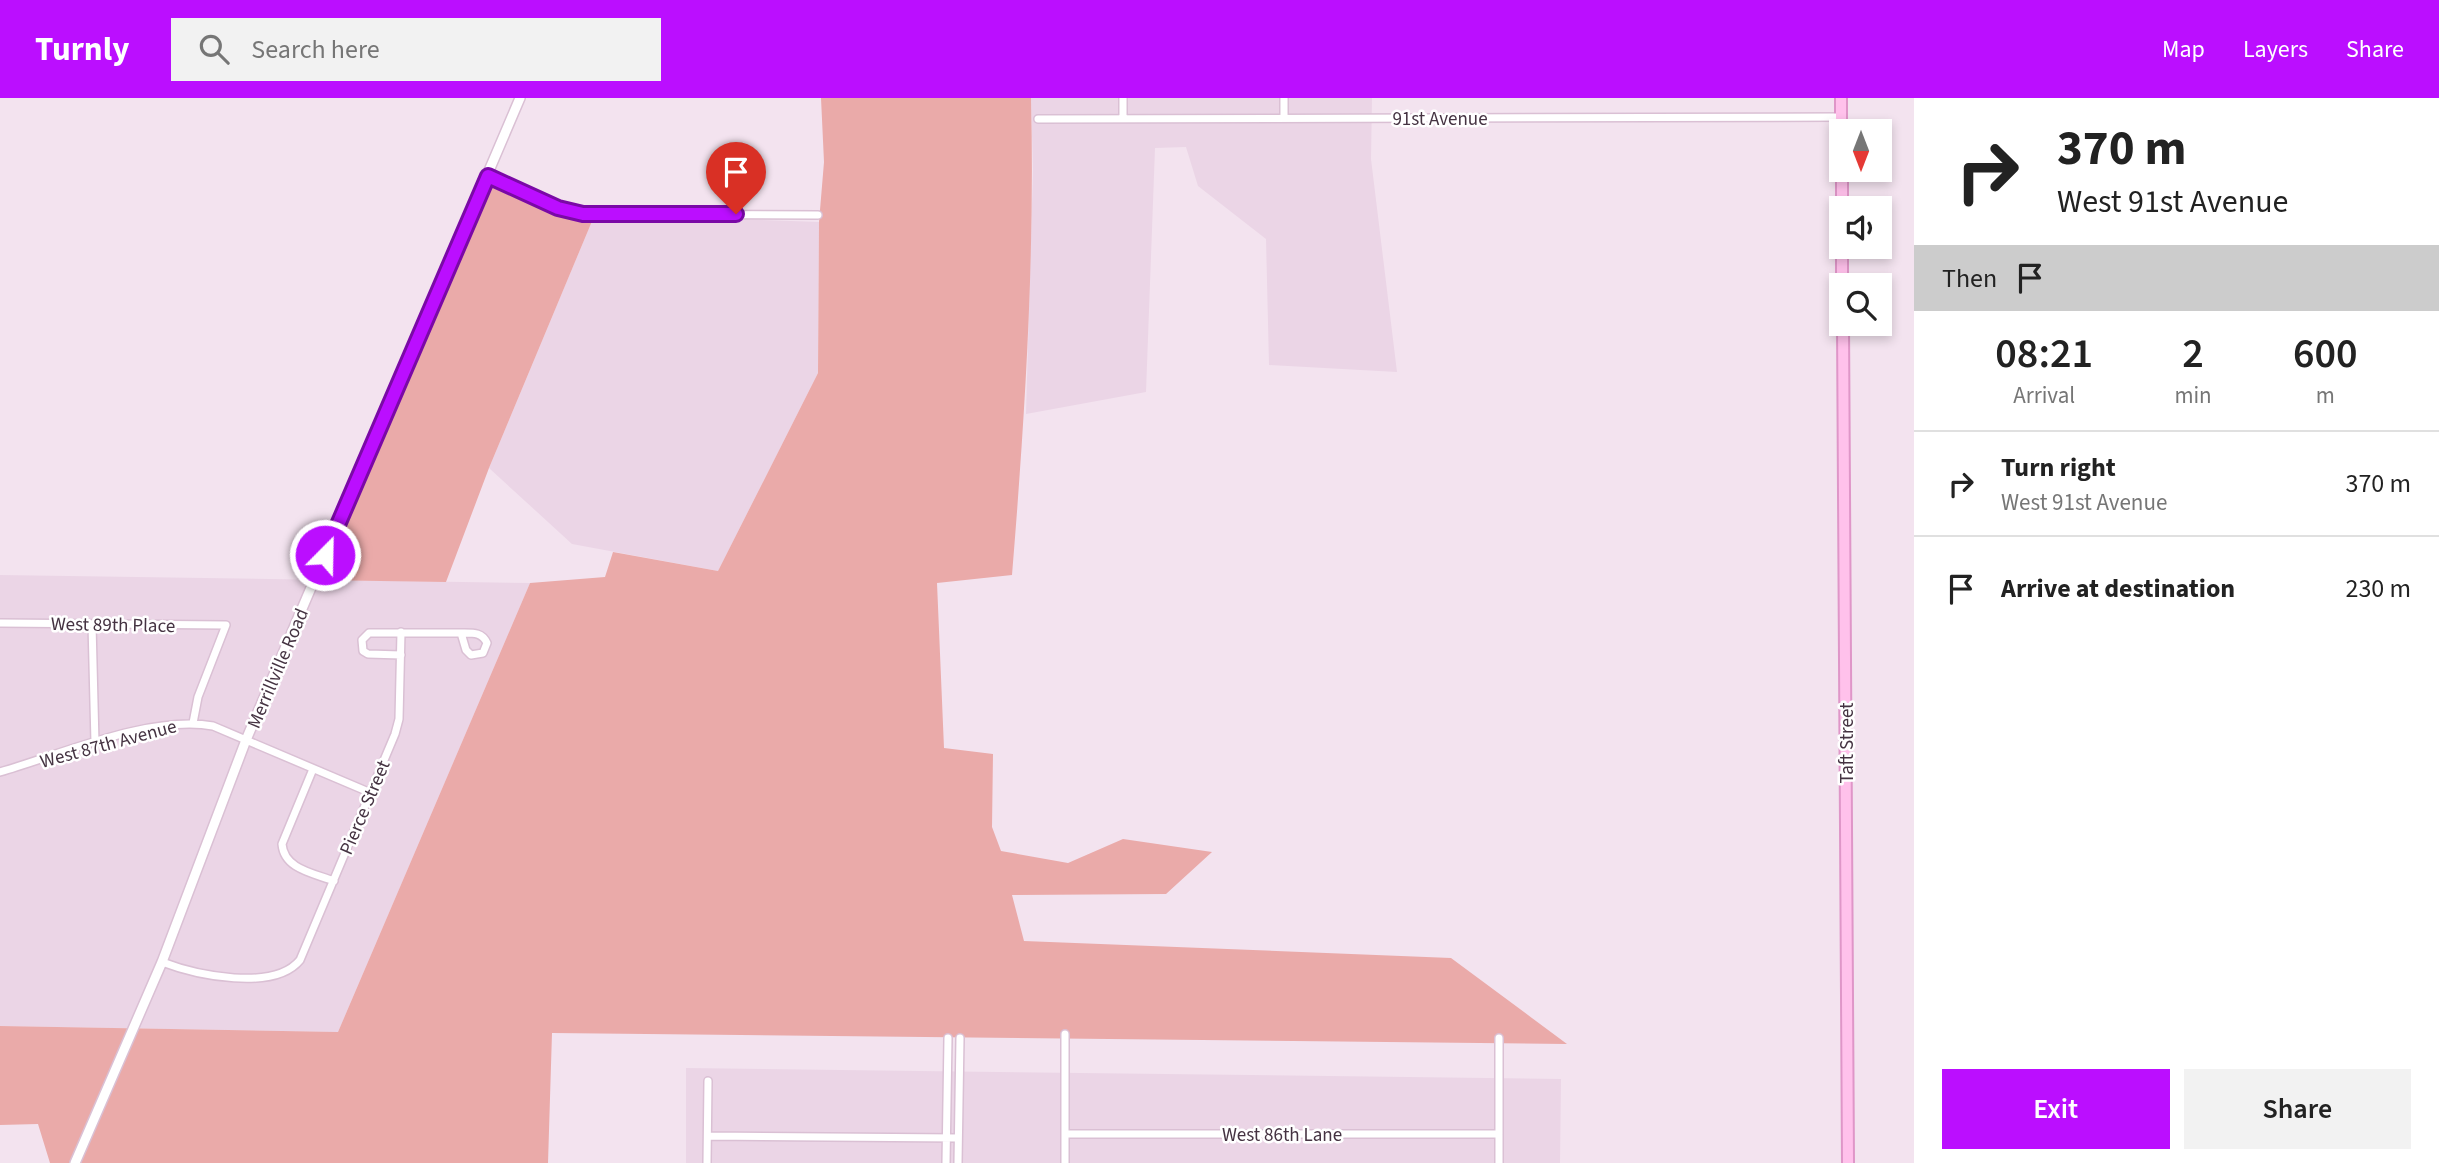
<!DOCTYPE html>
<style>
:root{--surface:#fff;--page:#f2f2f2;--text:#222;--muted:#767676;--line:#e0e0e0;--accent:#bb0eff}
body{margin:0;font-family:"Source Sans 3",sans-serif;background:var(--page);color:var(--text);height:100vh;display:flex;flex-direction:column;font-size:26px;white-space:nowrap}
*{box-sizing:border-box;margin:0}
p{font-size:23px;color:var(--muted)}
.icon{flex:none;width:38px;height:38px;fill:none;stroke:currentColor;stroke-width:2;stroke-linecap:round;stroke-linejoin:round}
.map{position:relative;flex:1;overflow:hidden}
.sheet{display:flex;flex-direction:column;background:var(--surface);width:525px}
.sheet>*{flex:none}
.guide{background:#fff;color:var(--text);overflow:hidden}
.needle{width:46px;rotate:180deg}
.buttons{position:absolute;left:1829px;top:21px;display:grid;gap:14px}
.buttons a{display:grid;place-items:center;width:63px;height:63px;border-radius:0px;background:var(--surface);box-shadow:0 4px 10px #0003;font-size:35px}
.pin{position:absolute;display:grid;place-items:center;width:60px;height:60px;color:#fff;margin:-72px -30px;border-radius:50% 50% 50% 0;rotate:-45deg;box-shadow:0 0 7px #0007}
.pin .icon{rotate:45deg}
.me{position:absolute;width:77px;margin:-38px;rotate:23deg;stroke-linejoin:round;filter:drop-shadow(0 0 5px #0008)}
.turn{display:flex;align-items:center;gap:24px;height:147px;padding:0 28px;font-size:32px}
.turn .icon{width:91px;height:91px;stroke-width:2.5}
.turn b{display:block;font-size:49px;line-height:60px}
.then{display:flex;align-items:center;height:66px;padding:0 28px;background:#0003;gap:14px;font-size:26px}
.eta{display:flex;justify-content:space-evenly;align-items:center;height:119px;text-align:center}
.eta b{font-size:42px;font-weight:600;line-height:49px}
.primary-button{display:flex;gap:14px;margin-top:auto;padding:14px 28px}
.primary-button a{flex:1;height:80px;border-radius:0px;background:var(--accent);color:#fff;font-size:28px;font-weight:600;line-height:80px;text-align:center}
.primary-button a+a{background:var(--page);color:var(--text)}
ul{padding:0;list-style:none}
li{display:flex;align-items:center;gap:21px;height:105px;padding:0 28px;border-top:2px solid var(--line)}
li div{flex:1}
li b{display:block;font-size:26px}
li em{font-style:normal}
header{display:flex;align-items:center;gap:42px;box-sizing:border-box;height:98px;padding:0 35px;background:var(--accent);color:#fff}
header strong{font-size:33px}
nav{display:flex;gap:38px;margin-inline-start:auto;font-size:24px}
.search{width:490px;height:63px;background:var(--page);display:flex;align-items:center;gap:18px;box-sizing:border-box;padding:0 24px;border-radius:0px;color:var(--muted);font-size:26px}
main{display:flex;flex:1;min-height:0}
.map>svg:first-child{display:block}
.residential{fill:#ebd5e6}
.green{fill:#eaaaa9}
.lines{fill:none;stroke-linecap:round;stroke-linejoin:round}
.minor-casing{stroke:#dac0d4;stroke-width:10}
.tertiary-casing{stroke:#dac0d4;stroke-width:12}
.secondary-casing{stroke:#df96c8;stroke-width:14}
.minor{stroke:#fff;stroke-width:7}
.tertiary{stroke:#fff;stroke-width:9}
.secondary{stroke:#ffc1eb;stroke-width:10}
.route-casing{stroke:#7a09a6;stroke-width:18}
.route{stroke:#bb0eff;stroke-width:12}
.labels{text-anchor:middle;stroke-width:5;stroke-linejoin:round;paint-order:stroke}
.street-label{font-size:19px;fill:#453342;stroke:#fff}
</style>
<header>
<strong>Turnly</strong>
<div class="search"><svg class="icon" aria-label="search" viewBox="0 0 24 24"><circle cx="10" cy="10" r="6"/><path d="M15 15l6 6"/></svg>Search here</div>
<nav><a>Map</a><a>Layers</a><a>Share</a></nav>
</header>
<main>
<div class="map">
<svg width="1914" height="1065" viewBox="0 0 1914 1065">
<rect width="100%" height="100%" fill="#f3e3ef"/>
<path class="residential" d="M1031,0H1372L1371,61L1397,274L1269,267L1266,141L1198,88L1186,49L1155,50L1146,294L1026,316L1033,72Z
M595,116L819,124L818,275L718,473L572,446L489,370Z
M0,477L530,485L338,934L0,928Z
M686,970L1561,981L1560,1065H686Z"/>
<path class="green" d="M821,0H1031C1035,159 1025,318 1012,477L937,485L944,650L993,656L992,729L1001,753L1068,765L1123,741L1212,754L1166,796L1012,797L1024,843L1451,860L1567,946L552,935L548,1065H50L38,1026L0,1027V928L338,934L530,485L605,479L613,454L718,473L818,275L819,124L824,64Z
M488,78L558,110L595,116L489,370L446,484L314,482Z"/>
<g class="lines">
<defs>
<path id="minor" d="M1284,0V20
M1038,21L1841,19
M1123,21V0
M488,78L558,110L583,116L818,117
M0,525L226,527L198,599L193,625
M92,526L95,645
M401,557L368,556L363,553L362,542L369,535H461L466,552L471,557L483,555L487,545C482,534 473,535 461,535
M313,671L282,746C284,771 313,775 334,783
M0,674C62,656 150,617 213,628L371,695
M162,864C196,877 274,894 300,862L395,636L399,621L401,534
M1065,936V1065
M1499,940V1065
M1065,1036H1499
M708,1038L958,1040
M707,1065L708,983
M946,1065L948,940
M958,1065L960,940"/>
<path id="tertiary" d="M75,1065L162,864L246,642L520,0"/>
<path id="secondary" d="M1841,0V33
M1842,72V110
M1842,149V187
M1843,226L1848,1065"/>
</defs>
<use href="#minor" class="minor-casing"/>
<use href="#tertiary" class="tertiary-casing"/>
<use href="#secondary" class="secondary-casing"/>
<use href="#minor" class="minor"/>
<use href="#tertiary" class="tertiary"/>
<use href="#secondary" class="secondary"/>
</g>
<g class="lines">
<defs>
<path id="route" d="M325,457L488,78L558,110L583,116H736"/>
</defs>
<use href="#route" class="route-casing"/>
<use href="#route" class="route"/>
</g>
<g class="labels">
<g class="street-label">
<text x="1440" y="27">91st Avenue</text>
<text transform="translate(113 526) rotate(1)" y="7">West 89th Place</text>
<text transform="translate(277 570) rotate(-67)" y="7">Merrillville Road</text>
<text transform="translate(108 645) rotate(-15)" y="7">West 87th Avenue</text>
<text transform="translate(1846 645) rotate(-90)" y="7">Taft Street</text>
<text transform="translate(364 709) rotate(-67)" y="7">Pierce Street</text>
<text x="1282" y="1043">West 86th Lane</text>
</g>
</g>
</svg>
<div class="buttons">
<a><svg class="needle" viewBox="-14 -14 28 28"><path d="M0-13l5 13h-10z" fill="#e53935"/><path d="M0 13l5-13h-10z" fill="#767676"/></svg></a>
<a><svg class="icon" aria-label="sound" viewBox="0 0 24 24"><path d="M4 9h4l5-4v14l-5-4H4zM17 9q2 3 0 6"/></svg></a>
<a><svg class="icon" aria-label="search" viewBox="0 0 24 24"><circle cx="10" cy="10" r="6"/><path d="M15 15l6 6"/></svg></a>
</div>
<div class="pin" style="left:736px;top:116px;background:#d93025"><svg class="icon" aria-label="arrive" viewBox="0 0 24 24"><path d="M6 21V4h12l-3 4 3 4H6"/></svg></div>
<svg class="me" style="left:325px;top:457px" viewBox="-20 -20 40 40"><circle r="17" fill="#bb0eff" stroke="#fff" stroke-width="3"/><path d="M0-11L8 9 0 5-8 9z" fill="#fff"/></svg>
</div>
<section class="sheet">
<div class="guide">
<div class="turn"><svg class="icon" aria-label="right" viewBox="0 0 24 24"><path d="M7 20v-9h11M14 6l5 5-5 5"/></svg><div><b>370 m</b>West 91st Avenue</div></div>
<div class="then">Then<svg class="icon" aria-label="arrive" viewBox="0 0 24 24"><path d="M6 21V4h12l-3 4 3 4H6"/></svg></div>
</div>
<div class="eta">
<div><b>08:21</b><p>Arrival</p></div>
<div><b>2</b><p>min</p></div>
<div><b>600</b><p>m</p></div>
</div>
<ul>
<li><svg class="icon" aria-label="right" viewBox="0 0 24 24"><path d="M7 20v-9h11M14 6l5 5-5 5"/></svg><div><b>Turn right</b><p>West 91st Avenue</p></div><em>370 m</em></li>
<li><svg class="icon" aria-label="arrive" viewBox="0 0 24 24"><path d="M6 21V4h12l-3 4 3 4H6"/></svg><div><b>Arrive at destination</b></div><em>230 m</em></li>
</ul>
<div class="primary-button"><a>Exit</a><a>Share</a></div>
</section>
</main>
